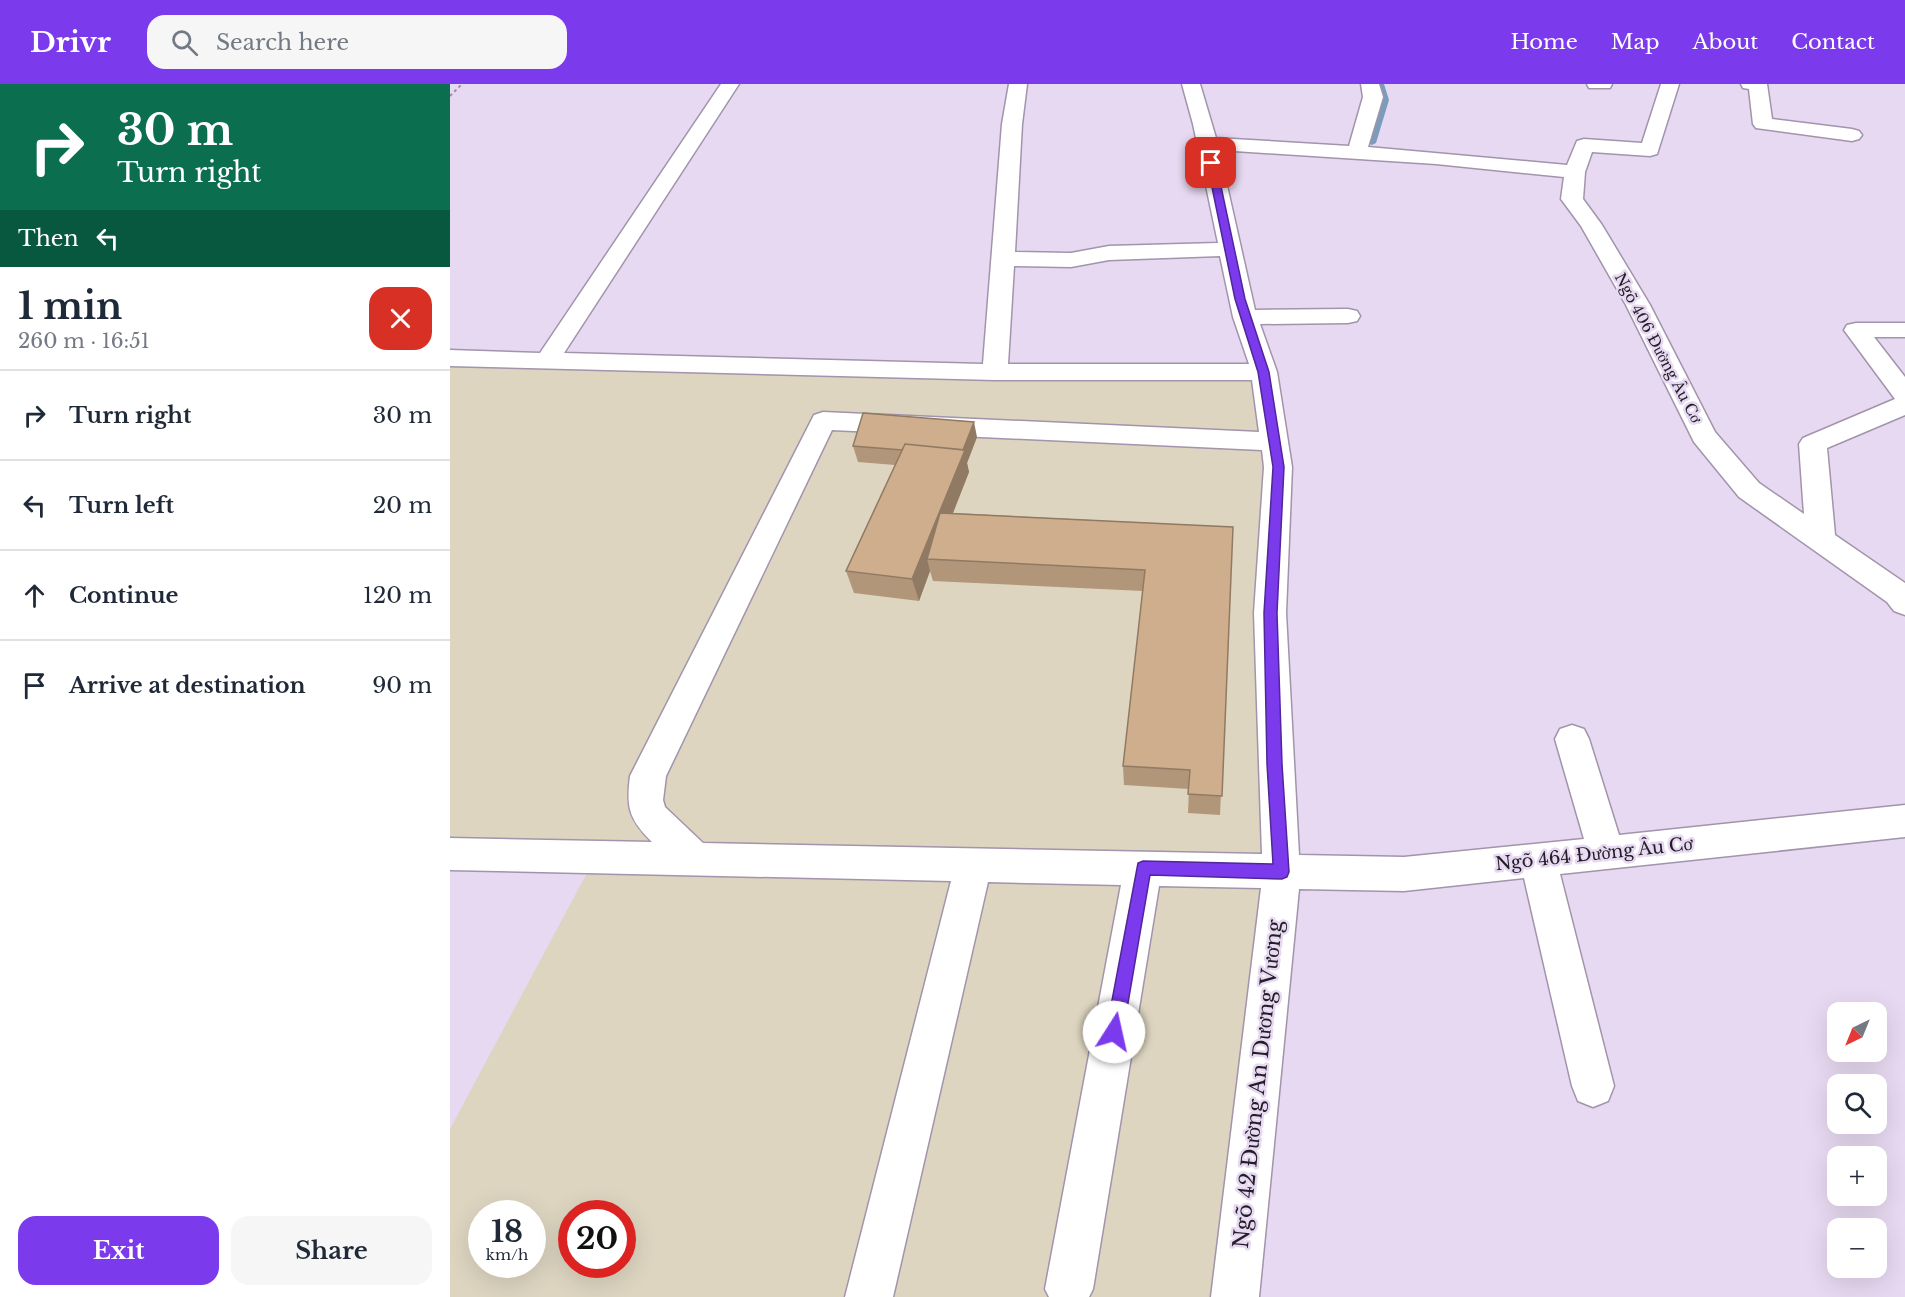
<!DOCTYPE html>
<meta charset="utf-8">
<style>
:root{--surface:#fff;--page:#f6f6f7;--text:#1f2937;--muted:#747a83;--line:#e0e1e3;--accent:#7c3aed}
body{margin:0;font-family:"Libre Baskerville",serif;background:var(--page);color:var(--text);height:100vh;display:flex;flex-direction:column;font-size:22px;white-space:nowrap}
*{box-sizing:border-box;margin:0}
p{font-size:20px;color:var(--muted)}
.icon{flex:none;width:33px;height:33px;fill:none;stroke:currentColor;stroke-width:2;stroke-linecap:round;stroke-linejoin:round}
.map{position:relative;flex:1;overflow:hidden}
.drawer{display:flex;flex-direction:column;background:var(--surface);width:450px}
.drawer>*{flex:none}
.hud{background:#0b6e4f;color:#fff;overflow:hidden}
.needle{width:39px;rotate:223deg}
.buttons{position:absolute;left:1377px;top:918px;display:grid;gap:12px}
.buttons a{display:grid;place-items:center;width:60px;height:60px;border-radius:12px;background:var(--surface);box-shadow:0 6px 24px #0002;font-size:30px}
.speed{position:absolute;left:18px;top:1116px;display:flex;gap:12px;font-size:30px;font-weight:700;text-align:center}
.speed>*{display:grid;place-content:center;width:78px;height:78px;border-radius:50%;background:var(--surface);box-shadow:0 6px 24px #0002;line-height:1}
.speed small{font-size:15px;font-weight:400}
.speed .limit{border:9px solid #d22;background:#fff;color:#111}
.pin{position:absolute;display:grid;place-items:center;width:51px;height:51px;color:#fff;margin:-26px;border-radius:12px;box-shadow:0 3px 9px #0006}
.me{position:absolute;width:66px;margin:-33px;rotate:10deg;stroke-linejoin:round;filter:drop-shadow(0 0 4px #0008)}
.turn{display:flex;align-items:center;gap:21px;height:126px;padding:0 18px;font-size:27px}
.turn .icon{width:78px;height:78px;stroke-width:2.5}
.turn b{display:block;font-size:42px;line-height:51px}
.then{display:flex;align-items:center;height:57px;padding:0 18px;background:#0003;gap:12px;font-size:22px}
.round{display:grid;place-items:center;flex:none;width:63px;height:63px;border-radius:18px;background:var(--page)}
.overview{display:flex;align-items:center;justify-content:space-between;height:102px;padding:0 18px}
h1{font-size:36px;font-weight:800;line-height:45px}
.cta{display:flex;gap:12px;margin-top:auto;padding:12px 18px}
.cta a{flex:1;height:69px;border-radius:18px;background:var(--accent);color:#fff;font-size:24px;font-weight:800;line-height:69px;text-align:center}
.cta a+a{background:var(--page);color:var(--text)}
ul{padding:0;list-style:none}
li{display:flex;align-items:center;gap:18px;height:90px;padding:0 18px;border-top:2px solid var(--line)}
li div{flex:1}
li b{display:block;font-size:22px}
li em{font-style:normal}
header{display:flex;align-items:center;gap:36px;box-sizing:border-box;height:84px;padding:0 30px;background:var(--accent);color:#fff}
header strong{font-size:28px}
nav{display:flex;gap:33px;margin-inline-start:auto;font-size:21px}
.search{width:420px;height:54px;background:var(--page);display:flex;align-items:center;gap:15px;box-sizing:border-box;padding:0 21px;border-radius:18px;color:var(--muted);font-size:22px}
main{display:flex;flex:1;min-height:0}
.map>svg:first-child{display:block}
.industrial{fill:#ddd5c0;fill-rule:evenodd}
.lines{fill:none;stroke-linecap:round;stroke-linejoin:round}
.stream{fill:#7a9dbb;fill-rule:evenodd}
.minor-casing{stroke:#a194ab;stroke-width:3}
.path{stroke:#9a90a2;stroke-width:2;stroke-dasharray:3 3;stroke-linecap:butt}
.minor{fill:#fff;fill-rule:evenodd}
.wall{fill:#b29679}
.shaded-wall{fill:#917a63}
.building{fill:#cfae8d;stroke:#917a63;stroke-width:1.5}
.route{fill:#7c3aed;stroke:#51269a;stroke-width:1.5}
.labels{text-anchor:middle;stroke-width:5;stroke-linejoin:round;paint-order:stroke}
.far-street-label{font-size:15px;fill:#221d26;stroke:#e7d9f1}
.street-label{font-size:18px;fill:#221d26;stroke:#e7d9f1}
.near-street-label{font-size:21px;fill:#221d26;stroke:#e7d9f1}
</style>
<header>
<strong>Drivr</strong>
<div class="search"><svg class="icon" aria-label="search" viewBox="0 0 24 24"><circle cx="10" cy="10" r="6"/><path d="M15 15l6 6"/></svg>Search here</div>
<nav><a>Home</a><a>Map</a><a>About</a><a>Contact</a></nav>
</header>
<main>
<section class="drawer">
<div class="hud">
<div class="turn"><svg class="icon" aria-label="right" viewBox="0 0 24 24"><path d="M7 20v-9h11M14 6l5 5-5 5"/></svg><div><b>30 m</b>Turn right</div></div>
<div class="then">Then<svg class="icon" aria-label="left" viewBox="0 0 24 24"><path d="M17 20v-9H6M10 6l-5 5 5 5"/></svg></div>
</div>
<div class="overview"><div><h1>1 min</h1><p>260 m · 16:51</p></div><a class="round" style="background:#d93025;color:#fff"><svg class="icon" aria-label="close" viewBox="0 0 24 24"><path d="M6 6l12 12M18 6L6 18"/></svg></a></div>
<ul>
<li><svg class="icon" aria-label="right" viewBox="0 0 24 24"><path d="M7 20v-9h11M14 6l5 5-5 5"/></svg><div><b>Turn right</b></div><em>30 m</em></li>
<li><svg class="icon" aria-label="left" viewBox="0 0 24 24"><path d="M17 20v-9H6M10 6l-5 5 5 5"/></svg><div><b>Turn left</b></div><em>20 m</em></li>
<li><svg class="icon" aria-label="ahead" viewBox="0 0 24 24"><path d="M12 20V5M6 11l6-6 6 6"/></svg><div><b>Continue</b></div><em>120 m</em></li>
<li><svg class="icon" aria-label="arrive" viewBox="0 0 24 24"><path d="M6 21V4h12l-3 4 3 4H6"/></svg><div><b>Arrive at destination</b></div><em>90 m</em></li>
</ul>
<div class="cta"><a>Exit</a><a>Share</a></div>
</section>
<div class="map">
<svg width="1455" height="1213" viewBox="0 0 1455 1213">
<rect width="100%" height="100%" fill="#e7d9f1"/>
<path class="industrial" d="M0,275L814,288L832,788L775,1213H0V1045L138,787L0,770ZM32,1130H82V1180H32ZM122,1130H172V1180H122Z"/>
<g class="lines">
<path class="stream" d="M928,0H934L939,16L926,59L922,61L918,59L933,16Z"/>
<defs>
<path id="minor" d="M271,0H289L114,269L533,280L552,40L559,0H577L572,40L565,168L621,169L659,162L768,159L743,40L732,0H750L766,54L899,62L913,13L911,0H929L933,13L918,63L1117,81L1127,57L1134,55L1192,59L1211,0H1229L1207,70L1200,72L1142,68L1135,88L1133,115L1152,141L1200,221L1265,348L1309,399L1354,430L1349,360L1353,354L1445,315L1394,246L1397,241L1406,239H1455V253H1424L1455,293V331L1377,364L1385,451L1455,499V531L1444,527L1437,518L1289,413L1244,358L1176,221L1131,142L1111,115L1114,93L986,80L769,66L805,226L898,225L907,227L910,232L907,237L898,239L810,240L827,288L842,383L836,529L849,771L954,773L1134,755L1105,655L1110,645L1122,641L1134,645L1139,655L1169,751L1455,721V753L1110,790L1164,1002L1158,1017L1143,1023L1128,1017L1122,1002L1074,794L954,807L849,805L809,1213H761L811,804L709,802L643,1205L639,1213H599L595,1205L671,801L538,798L443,1213H395L501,797L0,786V754L202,758C179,735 176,724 180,692L364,331L373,328L809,348L802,296H545L0,282V266L90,269ZM770,172L783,233L799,280H558L564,182L621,183L659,176ZM382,346L812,366L814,383L804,529L812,770L253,759L215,723L213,716L216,692Z
M1137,0H1162L1160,4H1139Z
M1291,0H1317L1322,35L1402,45L1409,47L1412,51L1409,55L1402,57L1306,44L1303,40L1299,5L1293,4Z"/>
</defs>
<use href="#minor" class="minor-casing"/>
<path class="path" d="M0,12L12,0"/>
<use href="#minor" class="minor"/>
</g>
<path class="wall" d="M527,353L517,379L519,388L503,429L783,443L770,731L738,729L739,705L674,701L673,682L693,507L483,497L480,487L469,517L404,509L396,487L445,381L408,378L403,362Z"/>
<path class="shaded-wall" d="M524,338L527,353L517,379L519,388L485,475H477L480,487L469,517L462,495Z"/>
<path class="building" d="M413,329L524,338L513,366L455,360L452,366L403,362Z
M455,360L515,366L462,495L396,487Z
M490,429L783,443L772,712L738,710L740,686L673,682L695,486L477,475Z"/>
<path class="route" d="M761,76L766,79L795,215L819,288L834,383L827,529L832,680L839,788L837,793L832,795L700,791L673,948L670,954L664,956L659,954L656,948L688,779L693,777L823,780L817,680L814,529L823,383L808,288L785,215L757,79Z"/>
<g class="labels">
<g class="far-street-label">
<text transform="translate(1208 264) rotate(62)" y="5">Ngõ 406 Đường Âu Cơ</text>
</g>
<g class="street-label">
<text transform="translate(1144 770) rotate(-6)" y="6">Ngõ 464 Đường Âu Cơ</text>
</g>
<g class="near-street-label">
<text transform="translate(808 1000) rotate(-84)" y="7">Ngõ 42 Đường An Dương Vương</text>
</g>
</g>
</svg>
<div class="buttons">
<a><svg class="needle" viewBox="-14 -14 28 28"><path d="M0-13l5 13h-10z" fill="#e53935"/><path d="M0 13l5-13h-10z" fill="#747a83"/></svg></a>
<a><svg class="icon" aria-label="search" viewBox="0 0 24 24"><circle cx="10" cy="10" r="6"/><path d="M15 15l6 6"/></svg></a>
<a>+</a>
<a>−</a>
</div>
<div class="speed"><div>18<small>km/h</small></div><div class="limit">20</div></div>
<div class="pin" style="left:761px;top:79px;background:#d93025"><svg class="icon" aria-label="arrive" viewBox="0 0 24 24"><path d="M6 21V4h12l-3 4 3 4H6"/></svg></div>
<svg class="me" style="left:664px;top:948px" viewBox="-20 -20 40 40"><circle r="19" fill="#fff"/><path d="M0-13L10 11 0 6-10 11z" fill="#7c3aed"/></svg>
</div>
</main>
